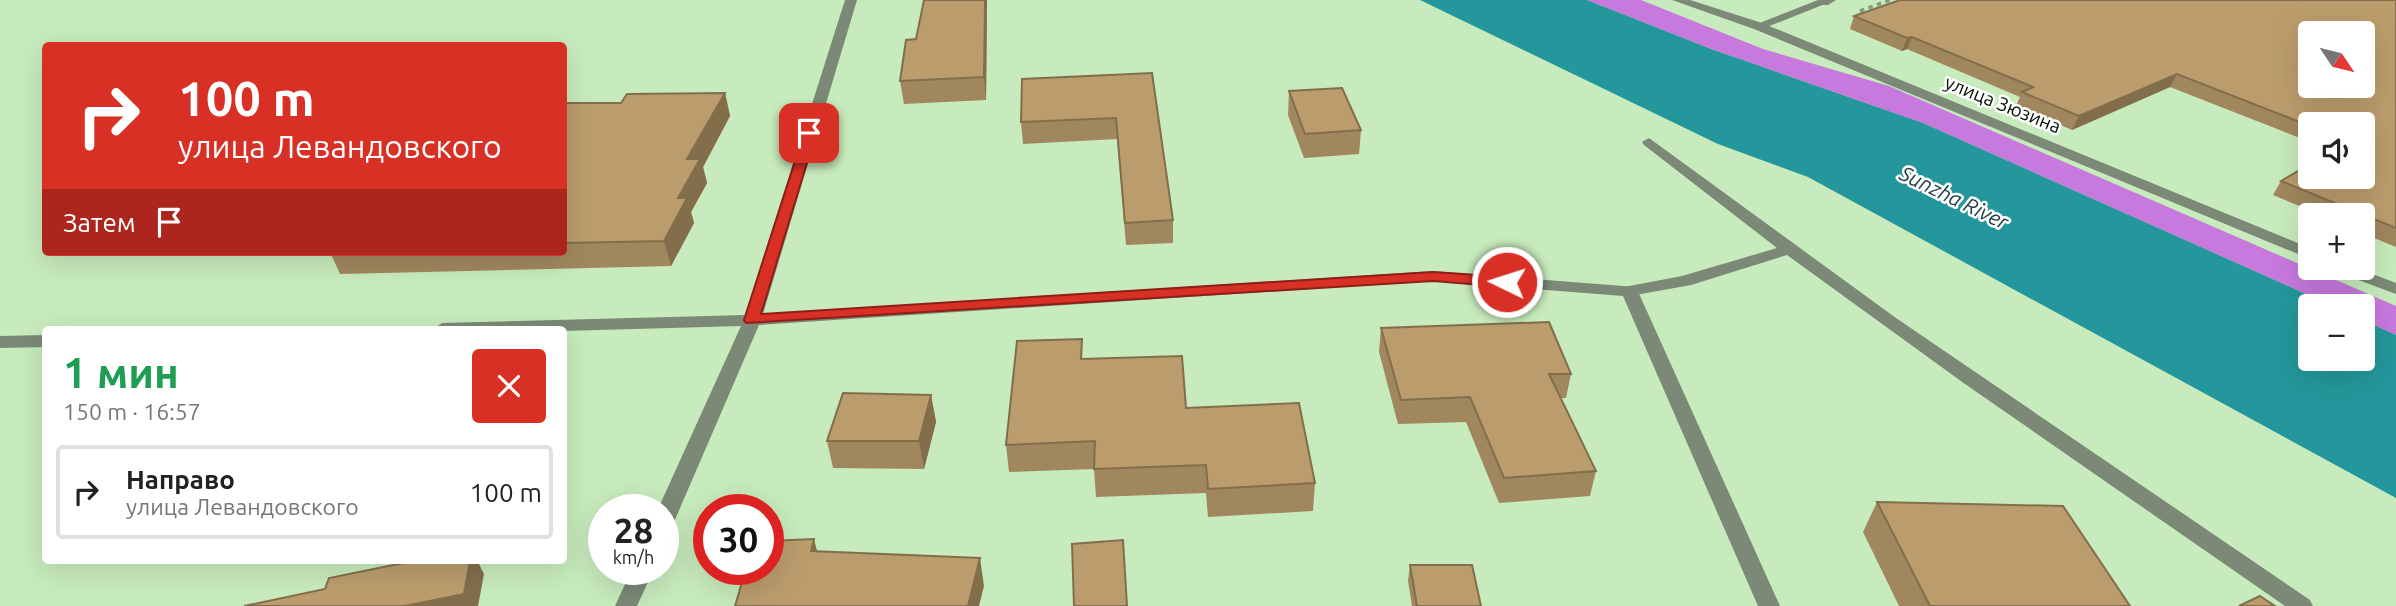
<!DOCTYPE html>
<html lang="ru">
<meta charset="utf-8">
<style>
:root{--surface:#fff;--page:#f6f6f6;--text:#222;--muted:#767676;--line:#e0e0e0}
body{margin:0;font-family:Ubuntu,sans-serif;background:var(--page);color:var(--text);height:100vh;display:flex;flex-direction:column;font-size:26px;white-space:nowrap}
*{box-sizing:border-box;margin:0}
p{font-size:23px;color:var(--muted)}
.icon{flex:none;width:38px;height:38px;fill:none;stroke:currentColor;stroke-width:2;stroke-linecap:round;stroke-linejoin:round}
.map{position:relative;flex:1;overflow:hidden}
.details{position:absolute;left:42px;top:326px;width:525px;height:238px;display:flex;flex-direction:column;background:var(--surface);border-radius:7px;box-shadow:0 7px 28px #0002}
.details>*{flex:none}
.top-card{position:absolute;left:42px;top:42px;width:525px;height:214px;border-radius:7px;box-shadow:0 7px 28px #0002;background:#d93025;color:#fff;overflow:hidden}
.needle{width:46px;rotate:125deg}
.buttons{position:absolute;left:2298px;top:21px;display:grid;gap:14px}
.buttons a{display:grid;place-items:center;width:77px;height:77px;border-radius:7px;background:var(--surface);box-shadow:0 7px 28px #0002;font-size:35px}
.speed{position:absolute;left:588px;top:494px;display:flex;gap:14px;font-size:35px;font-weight:700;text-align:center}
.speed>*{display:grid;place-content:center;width:91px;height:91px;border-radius:50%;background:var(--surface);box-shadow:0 7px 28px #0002;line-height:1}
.speed small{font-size:18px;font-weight:400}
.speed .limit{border:10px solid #d22;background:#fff;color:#111}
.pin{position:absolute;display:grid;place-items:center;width:60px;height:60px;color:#fff;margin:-30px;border-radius:14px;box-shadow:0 4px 10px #0006}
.me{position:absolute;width:77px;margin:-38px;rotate:274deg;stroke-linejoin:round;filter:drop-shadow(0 0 5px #0008)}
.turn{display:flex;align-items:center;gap:24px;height:147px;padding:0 21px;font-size:32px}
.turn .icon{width:91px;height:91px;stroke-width:2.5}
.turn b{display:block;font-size:49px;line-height:60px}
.then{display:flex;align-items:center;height:66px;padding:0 21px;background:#0003;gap:14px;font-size:26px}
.round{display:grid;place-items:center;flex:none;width:74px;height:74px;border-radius:7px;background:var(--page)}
.overview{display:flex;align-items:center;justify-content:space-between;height:119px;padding:0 21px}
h1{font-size:42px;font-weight:700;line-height:52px;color:#1e9e55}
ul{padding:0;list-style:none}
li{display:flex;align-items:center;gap:21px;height:94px;margin:0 14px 10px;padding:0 7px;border:4px solid var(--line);border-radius:7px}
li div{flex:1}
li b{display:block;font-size:26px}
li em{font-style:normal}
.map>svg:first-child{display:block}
.forest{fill:#c779dd}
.water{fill:#23979b}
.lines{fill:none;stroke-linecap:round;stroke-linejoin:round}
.path{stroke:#829d7a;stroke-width:3.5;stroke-dasharray:4.5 4.5;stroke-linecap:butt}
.service{fill:#7b8976;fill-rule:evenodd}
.minor{fill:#7b8976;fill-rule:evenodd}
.wall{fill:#a1875e}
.shaded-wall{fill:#836e4c}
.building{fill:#bb9d6d;stroke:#836e4c;stroke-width:2;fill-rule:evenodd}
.route{fill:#d93025;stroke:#8d1f18;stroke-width:2}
.labels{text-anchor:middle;stroke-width:5;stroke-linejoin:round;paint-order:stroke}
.street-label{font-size:19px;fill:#061204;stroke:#fff}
.water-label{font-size:21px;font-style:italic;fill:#204142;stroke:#fff}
</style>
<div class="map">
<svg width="2396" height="606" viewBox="0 0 2396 606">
<rect width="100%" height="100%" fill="#c7ebbc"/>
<path class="forest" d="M1587,0H1641L1763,49L1889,86L2396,306V335L2363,320L2362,306H2333L1923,123L1711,49Z"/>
<path class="water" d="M1420,0H1587L1711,49L1923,123L2333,306H2310V359H2362L2363,320L2396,335V498L1808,177L1718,144Z"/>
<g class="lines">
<path class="path" d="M1860,11L1890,0"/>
<path class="service" d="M1818,0L1830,2L1762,29L1752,26Z
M1649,138L1896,318L2310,600L2313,606H2285L1965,384L1787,255L1691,285L1630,296L1624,295L1621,291L1624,287L1682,276L1777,248L1644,145L1642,142Z"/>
<path class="minor" d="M845,0H857L763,314L1433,271L1636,287L1780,606H1758L1623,296L1433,281L759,325L674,522L671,528L663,530V509H658L741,326L564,331L433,329L442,323L745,315Z
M1672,0H1690L1762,23L2310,248V259L1754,29Z
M1819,0H1836L1828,5H1820Z
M2335,268H2357L2396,283V294L2337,272Z
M46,335V347L0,348V336Z
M632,569H654L637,606H615Z"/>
</g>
<path class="wall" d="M987,0L986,100L904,104L900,81L916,39Z
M2396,0V247L2362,233V215H2321L2273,195L2281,181L2362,177V124H2310V142L2170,87L2072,130L2016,106L2020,97L1907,49L1902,51L1850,29L1854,16Z
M1152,73L1173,220V243L1126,245L1117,139L1023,144L1021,122Z
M1289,91L1361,130L1359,154L1304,158L1288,115Z
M725,93L730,116L703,167L707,183L691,212L694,223L671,266L340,274L330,252H564V103H621Z
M1381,328L1571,374L1566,398H1561L1596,471L1590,496L1499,503L1466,422L1398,424L1379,352Z
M1083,359L1186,408L1315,483L1313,511L1208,517L1206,493L1096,497L1094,469L1009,472L1006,445Z
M931,395L936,422L924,469L833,468L827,441Z
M1877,502L2130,606H1899L1863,532Z
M1410,565L1481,606H1412L1408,581Z"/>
<path class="shaded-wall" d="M985,0H987L986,100L984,77Z
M1912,37L1907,49L1902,51L1907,38Z
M2177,74L2170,87L2072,130L2079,116Z
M725,93L730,116L703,167L707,183L691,212L694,223L671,266L664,241L678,198L687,159Z
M931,395L936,422L924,469L919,441Z
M814,539L821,567L811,551Z
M980,558L984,586L979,606H968Z
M470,560H477L484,574L478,606H405Z"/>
<path class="building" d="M924,0H985L984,77L900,81L906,40L916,39Z
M1900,0H2396V228L2281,181L2310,164V177H2362V124H2310V126L2177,74L2079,116L2022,92L2033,87L1912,37L1907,38L1854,16ZM2310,33H2362V86H2310Z
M1152,73L1173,220L1125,223L1116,118L1021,122L1022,79Z
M1342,88L1361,130L1305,134L1289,91Z
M725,93L687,159H700L678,198H687L664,241L564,243V103H621L627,94Z
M1549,322L1571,374H1549L1596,471L1504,478L1470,397L1401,400L1381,328Z
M1082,339L1081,359L1182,356L1186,408L1299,403L1315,483L1208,489L1206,465L1094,469L1095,441L1006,445L1017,341Z
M843,393L931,395L919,441H827Z
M1877,502L2063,506L2130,606H1930Z
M814,539L811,551L980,558L968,606H735L746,569H768V541Z
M1123,540L1127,606H1074L1072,544Z
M418,560H470L464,594L405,606H244L325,589L329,578Z
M1410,565H1472L1481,606H1417Z
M2260,596L2275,606H2239Z"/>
<path class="route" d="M805,130L816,133L761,314L1433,272L1507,277L1514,282L1507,287L1433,281L746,323L744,320Z"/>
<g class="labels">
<g class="street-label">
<text transform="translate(2003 104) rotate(22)" y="7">улица Зюзина</text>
</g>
<g class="water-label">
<text transform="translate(1954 198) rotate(26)" y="7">Sunzha River</text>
</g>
</g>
</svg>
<div class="buttons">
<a><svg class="needle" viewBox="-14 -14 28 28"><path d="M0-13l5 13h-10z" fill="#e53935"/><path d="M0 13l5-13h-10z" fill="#767676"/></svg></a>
<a><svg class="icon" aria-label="sound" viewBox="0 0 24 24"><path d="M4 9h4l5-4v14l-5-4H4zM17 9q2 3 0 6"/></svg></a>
<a>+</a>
<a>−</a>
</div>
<div class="speed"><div>28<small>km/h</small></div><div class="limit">30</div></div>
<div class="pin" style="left:809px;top:133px;background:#d93025"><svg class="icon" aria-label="arrive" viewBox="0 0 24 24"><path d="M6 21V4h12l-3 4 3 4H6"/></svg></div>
<svg class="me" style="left:1507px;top:282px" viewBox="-20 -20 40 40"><circle r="17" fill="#d93025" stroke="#fff" stroke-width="3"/><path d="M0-11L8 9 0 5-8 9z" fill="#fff"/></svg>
<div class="top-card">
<div class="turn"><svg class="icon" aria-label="right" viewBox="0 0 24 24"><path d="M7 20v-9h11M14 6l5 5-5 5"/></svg><div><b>100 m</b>улица Левандовского</div></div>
<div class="then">Затем<svg class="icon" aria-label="arrive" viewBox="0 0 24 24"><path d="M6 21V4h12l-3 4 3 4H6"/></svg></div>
</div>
<section class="details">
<div class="overview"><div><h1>1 мин</h1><p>150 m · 16:57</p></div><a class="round" style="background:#d93025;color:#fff"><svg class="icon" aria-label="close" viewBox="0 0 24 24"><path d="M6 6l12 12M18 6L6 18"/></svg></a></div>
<ul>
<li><svg class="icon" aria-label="right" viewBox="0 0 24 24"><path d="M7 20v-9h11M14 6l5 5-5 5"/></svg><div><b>Направо</b><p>улица Левандовского</p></div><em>100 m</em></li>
</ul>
</section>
</div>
